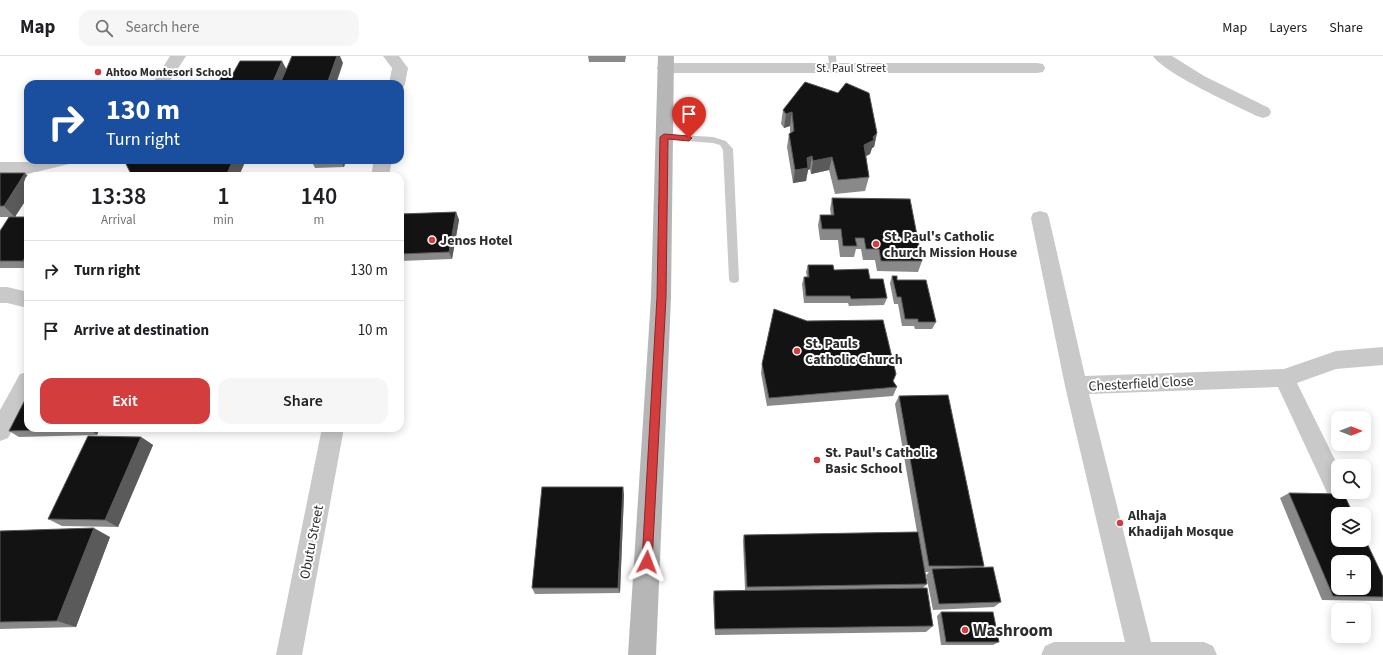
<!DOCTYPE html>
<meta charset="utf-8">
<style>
:root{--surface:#fff;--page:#f6f6f6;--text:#202124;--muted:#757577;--line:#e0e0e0;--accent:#d43d3e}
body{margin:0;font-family:"Source Sans 3",sans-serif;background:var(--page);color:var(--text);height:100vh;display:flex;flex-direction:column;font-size:15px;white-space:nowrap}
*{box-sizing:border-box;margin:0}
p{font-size:13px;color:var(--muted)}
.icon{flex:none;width:22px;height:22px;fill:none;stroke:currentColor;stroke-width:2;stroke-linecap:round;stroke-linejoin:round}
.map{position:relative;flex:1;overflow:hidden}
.drawer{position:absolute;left:24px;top:116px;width:380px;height:260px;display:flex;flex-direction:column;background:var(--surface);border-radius:12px;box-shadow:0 2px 10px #0003}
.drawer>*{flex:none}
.guide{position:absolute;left:24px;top:24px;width:380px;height:84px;border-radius:12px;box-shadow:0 2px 10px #0003;background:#1a4fa0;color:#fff;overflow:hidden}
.needle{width:26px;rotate:90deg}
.fabs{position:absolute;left:1331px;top:355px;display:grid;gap:8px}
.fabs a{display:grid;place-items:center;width:40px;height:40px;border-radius:8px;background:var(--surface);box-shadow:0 2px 10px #0003;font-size:20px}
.pin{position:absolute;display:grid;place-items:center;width:34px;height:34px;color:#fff;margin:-41px -17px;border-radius:50% 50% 50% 0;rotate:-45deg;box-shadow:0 0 4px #0007}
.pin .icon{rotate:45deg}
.me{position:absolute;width:44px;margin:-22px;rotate:3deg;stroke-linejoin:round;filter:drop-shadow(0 0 3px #0008)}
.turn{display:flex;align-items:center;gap:14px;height:84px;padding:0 16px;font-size:18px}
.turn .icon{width:52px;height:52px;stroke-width:2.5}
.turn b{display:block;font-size:28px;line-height:34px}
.eta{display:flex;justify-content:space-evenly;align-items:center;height:68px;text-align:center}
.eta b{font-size:24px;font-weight:600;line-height:28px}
.button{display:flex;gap:8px;margin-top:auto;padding:8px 16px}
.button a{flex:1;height:46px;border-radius:12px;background:var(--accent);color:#fff;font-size:16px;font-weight:600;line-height:46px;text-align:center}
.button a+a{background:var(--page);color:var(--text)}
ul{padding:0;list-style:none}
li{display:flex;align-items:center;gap:12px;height:60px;padding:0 16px;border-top:1px solid var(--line)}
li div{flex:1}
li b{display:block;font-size:15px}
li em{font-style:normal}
header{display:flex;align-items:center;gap:24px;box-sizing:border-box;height:56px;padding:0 20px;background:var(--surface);border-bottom:1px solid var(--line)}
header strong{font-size:19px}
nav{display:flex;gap:22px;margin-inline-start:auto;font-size:14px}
.search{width:280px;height:36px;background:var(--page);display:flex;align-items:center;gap:10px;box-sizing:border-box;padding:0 14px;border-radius:12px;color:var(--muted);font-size:15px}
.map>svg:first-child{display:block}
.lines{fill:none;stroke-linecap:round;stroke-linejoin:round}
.lane{fill:#c9c9c9;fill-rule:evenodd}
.street{fill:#c9c9c9;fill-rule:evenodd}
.secondary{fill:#b6b6b6;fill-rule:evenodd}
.wall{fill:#898989}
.shaded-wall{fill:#5a5a5a}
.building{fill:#131313;stroke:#5a5a5a;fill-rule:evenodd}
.route{fill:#d43d3e;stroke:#8a2828}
.poi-dot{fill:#d43d3e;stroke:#fff;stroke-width:1.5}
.labels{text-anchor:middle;stroke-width:4;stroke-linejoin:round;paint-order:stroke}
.far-street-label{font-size:12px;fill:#2c2c2c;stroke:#fff}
.far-poi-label{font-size:12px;font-weight:bold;fill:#2c2c2c;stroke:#fff;text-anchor:start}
.poi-label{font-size:14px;font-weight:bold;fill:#2c2c2c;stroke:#fff;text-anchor:start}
.street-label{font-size:14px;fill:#2c2c2c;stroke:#fff}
.near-poi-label{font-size:17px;font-weight:bold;fill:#2c2c2c;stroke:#fff;text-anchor:start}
</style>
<header>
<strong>Map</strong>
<div class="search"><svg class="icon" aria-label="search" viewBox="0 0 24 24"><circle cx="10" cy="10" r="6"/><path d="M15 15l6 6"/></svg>Search here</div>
<nav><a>Map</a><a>Layers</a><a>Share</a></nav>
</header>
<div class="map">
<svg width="1383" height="599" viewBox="0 0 1383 599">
<rect width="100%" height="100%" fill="#fff"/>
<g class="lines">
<path class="lane" d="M828,0H836L837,12L836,14H830Z
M664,78L713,81L726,85L733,93L739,223L738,226L734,227L730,226L729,223L723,94L720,89L713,87L661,83L659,81Z"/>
<path class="street" d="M170,0H186L168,28H152Z
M383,0H399L408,12L405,28L403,32L400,33V28H389L392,12Z
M1153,0H1172L1204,20L1269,52L1271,56L1269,60L1263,62L1257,60C1235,49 1165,18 1153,0Z
M665,7H1037L1043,8L1045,12L1043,16L1037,17H665L659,16L657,12L659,8Z
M35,104H72L69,108L28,118H0V106H28Z
M374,104H392L389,120H371Z
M1040,155L1047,157L1049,162L1085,320L1284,313L1336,295L1383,291V309L1336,313L1297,327L1338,410V436H1349L1346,443L1338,446L1330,443L1278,331L1089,338L1151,586H1204L1213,590L1217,599H1041L1045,590L1054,586H1125L1065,330L1031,162L1033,157Z
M0,231H7L28,236V252L7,247H0Z
M28,316V345L8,382L0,385V354L20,318Z
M322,372H344L302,599H276Z"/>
<path class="secondary" d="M658,0H674L671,241L656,599H628L651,241Z"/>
</g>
<path class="wall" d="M588,0H626L625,6H589Z
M783,54L877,77L874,91L872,92L870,98L866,100L869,121L865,135L835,138L829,114L811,118L810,113L808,114L806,125L793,127L787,91L789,78L790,77V70L784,72L781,68Z
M311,104H346L344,111L315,112Z
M0,117L16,161H28V212H0V175L9,161H0Z
M832,142L922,205L918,216L877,215L875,204H863L861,193H856L854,201H840L838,184H820L818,169L820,159H831L830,153Z
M456,156L459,164L452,203L400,205V158Z
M808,209L870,223L887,242L884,249L849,250L848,247H804L802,228L804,221H807L806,216Z
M892,220L897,224L936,266L932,273H915L914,270H902L898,248H894L890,227Z
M762,308L893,326L897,331L893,340L767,350L761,317Z
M899,340L984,510L982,512L1001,546L994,551L933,554L926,519L929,516H925L927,528L923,532L933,570L926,576L715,579L713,542L714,535L745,534L743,485L744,479L917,476L895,348Z
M28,372H100L97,379L19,381L9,375Z
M172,372H252L251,375H176Z
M141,381L153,389L118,471L62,470L48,463Z
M1289,437L1383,521V545H1381L1322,544L1280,442Z
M624,438L620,537L535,538L532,532Z
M0,475L110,481L76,571L0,573Z
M941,556L999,586L993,589H941L937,560Z"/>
<path class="shaded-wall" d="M337,0H340L343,7L336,28H327Z
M282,5L288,16L283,28H272Z
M792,56L790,70L784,72L786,58Z
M877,77L874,91L872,92L870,98L861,103L864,89Z
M812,100L810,113L808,114L806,125L793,127L795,114L807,102Z
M832,101L829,114L811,118L813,105Z
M233,104H246L239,120H226Z
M340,104H346L344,111Z
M25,117L28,120V141L15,161L4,150Z
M456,156L459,164L452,203L449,196Z
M28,196V210L23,205Z
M89,372H100L97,379L89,373Z
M247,372H252L251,375Z
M141,381L153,389L118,471L105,464Z
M623,431L624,438L620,537L618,532Z
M94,472L110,481L76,571L57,565Z"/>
<path class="building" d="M292,0H337L327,28H280Z
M240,5H282L272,28H218L221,21H231Z
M805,26L838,37L846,27L869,37L877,77L873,81L874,84L864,89L869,121L838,124L832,101L813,105L812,100L807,102L808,112L795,114L789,78L794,75L792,56L786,58L783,54Z
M124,104H233L226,120H132Z
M0,117H25L4,150H0Z
M832,142L910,143L922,205H881L879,193H866L864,182H855L857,190H843L841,173H822L820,159H834Z
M456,156L449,196L400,198V158Z
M9,161H28V196L23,205H0V175Z
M808,209H833L834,214L868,213L870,223H883L887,242L851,243L850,240H806L804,221H809Z
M892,220H897V224H926L936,266H918V263H905L901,241H897Z
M774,253L807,265L883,264L896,318L893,325L897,331L769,342L762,308Z
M28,338V372H89V373L9,375Z
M948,339L984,510H929L899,340Z
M88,380L141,381L105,464L48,463Z
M542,431H623L618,532H532Z
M1289,437L1344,438L1353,458H1338V484H1364V481L1383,521V541L1333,540ZM1338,506H1364V532H1338Z
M94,472L57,565L0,566V475Z
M918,476L927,528L747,531L744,479Z
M993,511L1001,546L939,548L932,513Z
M927,532L933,570L715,573L714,535Z
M941,556H993L999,586H946Z"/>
<path class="route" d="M664,78L689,80L692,82L689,85L668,83L666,241L652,506L651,509L647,511L643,509L642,506L657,241L660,81Z"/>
<g class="poi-dot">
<circle cx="98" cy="16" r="4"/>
<circle cx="432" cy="184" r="4"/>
<circle cx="876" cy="188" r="4"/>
<circle cx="797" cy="295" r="4"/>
<circle cx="817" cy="404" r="4"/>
<circle cx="1120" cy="467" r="4"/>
<circle cx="965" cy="574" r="4"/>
</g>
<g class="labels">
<g class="far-street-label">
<text x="851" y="16">St. Paul Street</text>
</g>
<g class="far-poi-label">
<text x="106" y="20">Ahtoo Montesori School</text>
</g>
<g class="poi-label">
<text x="884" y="185">St. Paul's Catholic<tspan x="884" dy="16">church Mission House</tspan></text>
<text x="440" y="189">Jenos Hotel</text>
<text x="805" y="292">St. Pauls<tspan x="805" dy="16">Catholic Church</tspan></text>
<text x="825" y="401">St. Paul's Catholic<tspan x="825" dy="16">Basic School</tspan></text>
<text x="1128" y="464">Alhaja<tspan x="1128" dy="16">Khadijah Mosque</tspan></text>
</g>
<g class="street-label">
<text transform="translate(1141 327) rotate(-3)" y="5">Chesterfield Close</text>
<text transform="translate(311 486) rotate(-79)" y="5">Obutu Street</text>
</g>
<g class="near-poi-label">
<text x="973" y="580">Washroom</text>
</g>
</g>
</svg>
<div class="fabs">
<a><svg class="needle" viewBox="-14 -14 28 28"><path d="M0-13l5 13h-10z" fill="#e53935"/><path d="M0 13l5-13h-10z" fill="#757577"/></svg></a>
<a><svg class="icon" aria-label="search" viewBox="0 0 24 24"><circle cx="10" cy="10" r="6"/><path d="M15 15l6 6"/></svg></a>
<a><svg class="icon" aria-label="layers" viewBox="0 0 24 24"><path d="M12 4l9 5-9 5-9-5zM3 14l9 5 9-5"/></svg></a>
<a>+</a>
<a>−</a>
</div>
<div class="pin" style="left:689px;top:82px;background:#d93025"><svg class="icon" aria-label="arrive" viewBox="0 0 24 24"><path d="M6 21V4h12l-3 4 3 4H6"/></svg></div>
<svg class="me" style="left:647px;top:506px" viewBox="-20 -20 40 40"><path d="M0-17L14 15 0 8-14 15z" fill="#d43d3e" stroke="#fff" stroke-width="4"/></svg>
<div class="guide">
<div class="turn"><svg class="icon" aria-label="right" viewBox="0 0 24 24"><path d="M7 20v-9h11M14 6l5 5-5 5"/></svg><div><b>130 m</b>Turn right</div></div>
</div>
<section class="drawer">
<div class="eta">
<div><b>13:38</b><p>Arrival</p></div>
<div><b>1</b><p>min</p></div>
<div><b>140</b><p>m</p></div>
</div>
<ul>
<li><svg class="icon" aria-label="right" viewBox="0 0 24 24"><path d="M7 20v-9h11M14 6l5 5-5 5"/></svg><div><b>Turn right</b></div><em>130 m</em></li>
<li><svg class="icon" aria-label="arrive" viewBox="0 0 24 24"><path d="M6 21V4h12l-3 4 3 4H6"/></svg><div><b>Arrive at destination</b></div><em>10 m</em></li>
</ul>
<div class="button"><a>Exit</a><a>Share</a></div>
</section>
</div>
